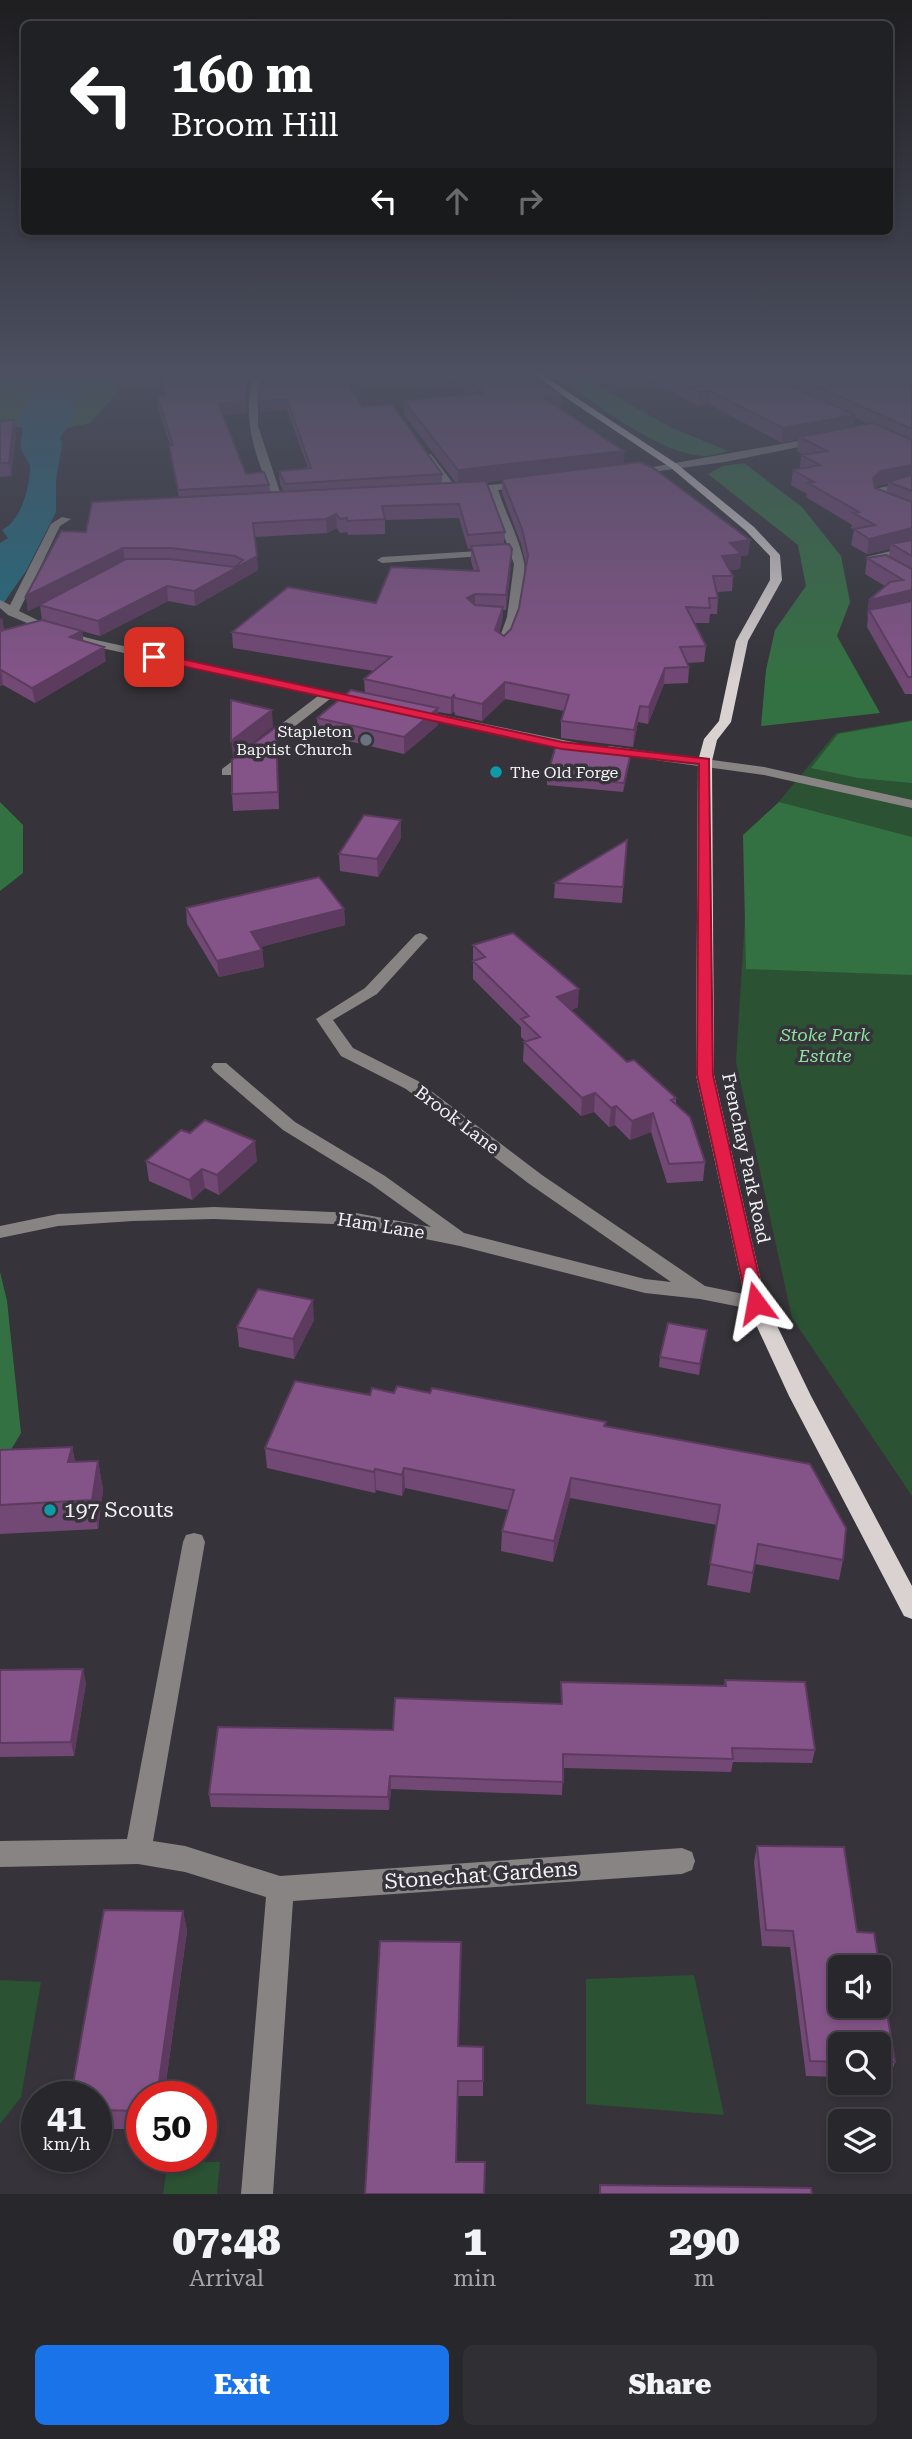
<!DOCTYPE html>
<style>
:root{--surface:#28272c;--page:#302f34;--text:#f1f3f6;--muted:#a5a5a9;--line:#444448;--accent:#1a73e8}
body{margin:0;font-family:"Roboto Serif",serif;background:var(--page);color:var(--text);height:100vh;display:flex;flex-direction:column;font-size:26px;white-space:nowrap}
*{box-sizing:border-box;margin:0}
p{font-size:23px;color:var(--muted)}
.icon{flex:none;width:38px;height:38px;fill:none;stroke:currentColor;stroke-width:2;stroke-linecap:round;stroke-linejoin:round}
.map{position:relative;height:2194px;overflow:hidden}
.panel{display:flex;flex-direction:column;background:var(--surface);flex:1}
.panel>*{flex:none}
.banner{position:absolute;left:21px;top:21px;width:872px;height:214px;border-radius:10px;box-shadow:0 4px 10px #0003,0 0 0 2px var(--line);background:#202124;color:#fff;overflow:hidden}
.tools{position:absolute;left:828px;top:1955px;display:grid;gap:14px}
.tools a{display:grid;place-items:center;width:63px;height:63px;border-radius:10px;background:var(--surface);box-shadow:0 4px 10px #0003,0 0 0 2px var(--line);font-size:35px}
.speed{position:absolute;left:21px;top:2081px;display:flex;gap:14px;font-size:35px;font-weight:700;text-align:center}
.speed>*{display:grid;place-content:center;width:91px;height:91px;border-radius:50%;background:var(--surface);box-shadow:0 4px 10px #0003,0 0 0 2px var(--line);line-height:1}
.speed small{font-size:18px;font-weight:400}
.speed .limit{border:10px solid #d22;background:#fff;color:#111}
.pin{position:absolute;display:grid;place-items:center;width:60px;height:60px;color:#fff;margin:-30px;border-radius:14px;box-shadow:0 4px 10px #0006}
.me{position:absolute;width:77px;margin:-38px;rotate:347deg;stroke-linejoin:round;filter:drop-shadow(0 0 5px #0008)}
.turn{display:flex;align-items:center;gap:24px;height:147px;padding:0 35px;font-size:32px}
.turn .icon{width:91px;height:91px;stroke-width:2.5}
.turn b{display:block;font-size:49px;line-height:60px}
.lanes{display:flex;align-items:center;height:66px;padding:0 35px;background:#0003;justify-content:center;gap:35px;direction:ltr}
.lanes .off{opacity:.35}
.eta{display:flex;justify-content:space-evenly;align-items:center;height:119px;text-align:center}
.eta b{font-size:42px;font-weight:800;line-height:49px}
.action{display:flex;gap:14px;margin-top:auto;padding:14px 35px}
.action a{flex:1;height:80px;border-radius:10px;background:var(--accent);color:#fff;font-size:28px;font-weight:800;line-height:80px;text-align:center}
.action a+a{background:var(--page);color:var(--text)}
.map>svg:first-child{display:block}
.green{fill:#2a5233}
.forest{fill:#347142}
.water{fill:#216e81}
.lines{fill:none;stroke-linecap:round;stroke-linejoin:round}
.minor{fill:#878483;fill-rule:evenodd}
.major{fill:#d9d2d1;fill-rule:evenodd}
.wall{fill:#724875;fill-rule:evenodd}
.shaded-wall{fill:#5c3b5f}
.building{fill:#845488;stroke:#5c3b5f;stroke-width:2;fill-rule:evenodd}
.route{fill:#e11d48;stroke:#92132f;stroke-width:2}
.worship-dot{fill:#6b7280;stroke:#36343a;stroke-width:2.5}
.culture-dot{fill:#0f9aa8;stroke:#36343a;stroke-width:2.5}
.labels{text-anchor:middle;stroke-width:7;stroke-linejoin:round;paint-order:stroke}
.far-poi-label{font-size:16px;fill:#f3f2f5;stroke:#36343a;text-anchor:end}
.park-label{font-size:18px;font-style:italic;fill:#8ce29d;stroke:#36343a}
.street-label{font-size:18px;fill:#f3f2f5;stroke:#36343a}
.near-poi-label{font-size:21px;fill:#f3f2f5;stroke:#36343a;text-anchor:start}
.near-street-label{font-size:21px;fill:#f3f2f5;stroke:#36343a}
</style>
<div class="map">
<svg width="912" height="2194" viewBox="0 0 912 2194">
<rect width="100%" height="100%" fill="#36343a"/>
<path class="green" d="M912,720V1496L792,1318L736,1062L750,836L836,733Z
M694,1975L724,2115L586,2104V1979Z
M0,1980L41,1982L21,2097L0,2124Z
M168,2161L220,2162L217,2194H163Z"/>
<path class="forest" d="M0,373H110L119,391L90,423L58,430L0,426Z
M552,373H575L672,428L728,451C722,453 714,455 707,456C663,457 588,399 552,373Z
M744,463L802,507L841,556L850,602L837,636L880,713L761,726L766,670L775,630L806,586L798,545L708,474L723,466Z
M912,721V783L858,778L811,768L838,734Z
M0,802L23,825V873L0,891Z
M779,802L912,837V975L746,969L743,835Z
M0,1272L7,1301L21,1433L0,1468Z"/>
<path class="water" d="M39,373H90L83,394L74,398V417L60,438L62,444L56,480V512L26,571L0,608V543L8,538L2,530C21,521 30,487 30,467C29,460 22,454 21,447C19,437 27,430 18,422L38,381Z"/>
<g class="lines">
<path class="minor" d="M246,373H256L261,378L258,395V426L284,504L275,502C257,461 242,424 252,379Z
M820,437L825,440L823,442L725,462L630,475L625,472Z
M425,454H431L458,490L457,492H449L423,456Z
M912,481V487L886,492L883,496L884,499L912,509V516L874,501L873,495L879,488Z
M526,482L530,483V487L498,490C506,514 519,538 524,562C527,577 517,643 503,649L497,645L507,617L514,564L488,491L467,493L462,490L467,487Z
M62,517L71,519L60,526L19,611L21,612L58,630L96,640L366,699L372,703L366,707L330,699L232,775H222V769L318,696L70,641L8,615L0,608V600L10,605L51,524Z
M912,546V552L881,558L912,576V584L866,557Z
M494,550L498,551V555L382,563L377,560L382,557Z
M417,710L578,743L585,747L578,751L412,717L411,714Z
M609,746L764,767L912,800V808L764,775L604,753L602,750Z
M420,933L425,935L428,938L425,941L377,994L333,1020L353,1048L418,1081L542,1175L705,1286L763,1298L766,1303L763,1308L756,1310L700,1299L645,1293L460,1246L356,1225L214,1219L133,1221L58,1226L0,1238V1226L58,1214L214,1207L356,1213L431,1227L371,1184L283,1130L214,1071L211,1067L214,1063H226L295,1122L385,1176L464,1233L645,1279L671,1282L528,1183L406,1089L341,1056L316,1019L365,988L415,935Z
M194,1533L202,1535L205,1542L153,1841L185,1846L280,1876L682,1848L692,1852L695,1861L692,1870L682,1874L293,1901L273,2194H241L266,1897L185,1872L138,1864L0,1867V1841L127,1839L183,1542L186,1535Z"/>
<path class="major" d="M529,373H539L677,464L754,527L780,555L782,580L748,641L731,722L717,740L712,761L714,1075L766,1303L811,1396L912,1586V1619L904,1616L789,1396L746,1303L696,1075L698,761L704,739L719,721L736,641L770,580V556L746,531L671,468Z"/>
</g>
<path class="wall" d="M164,373L249,380L246,413L223,415L246,474L269,485L270,492H284L280,484L279,471L308,468L287,410L260,412L261,373H342L362,407L442,474V483H456L404,415V401L469,395L445,373H532L562,396L561,410L624,451L623,464L750,540L748,555L741,556L740,569L730,570L733,576L732,591L717,592L718,598L717,614H710L709,623H694L706,646L704,662L687,663L689,667L688,683L664,684L648,724L638,722L633,747L561,738V721L564,711L505,699L482,721L455,715L454,711L451,714L438,712V725L404,754L318,734L317,718L365,693L364,679L374,671L233,648L232,632L376,603L474,571L471,561V549H468L459,518L385,520V534L348,535L347,532L340,533L337,528L327,533L255,537L258,570L195,606L168,601L100,636L82,631L83,641L106,661L35,703L3,685L0,686L2,618L4,630L62,626L42,620L40,605L28,611L26,596L86,532L179,497L171,458L170,445L158,407L157,395H164L162,380H164ZM502,480V493L521,544L526,565L519,608L511,629L504,636L499,633L502,622L503,610H506L511,564L504,544L505,532L487,482Z
M640,373H912V694H905L867,627L868,616L867,617L869,600L885,586L865,574L867,558L889,556L890,549L867,554L851,545L854,530L851,528L852,525L806,497L807,494L791,485L793,470L800,469L801,455H804L797,451L798,439L782,443L709,404L698,406ZM784,376L783,382L772,378ZM855,418L868,424L854,426ZM888,484L886,493L875,489L878,485Z
M0,421L16,433L11,476L0,477Z
M277,744L279,809L233,811L232,794Z
M631,752L630,760L623,792L547,785V776Z
M401,820V838L378,877L340,871L339,854Z
M627,840L622,903L554,898L555,883Z
M186,908L344,909L345,925L260,947L262,950L264,967L219,977L187,924Z
M473,945L578,1007L571,1010L627,1062L676,1098V1104L705,1162L703,1181L667,1183L651,1132L630,1140L615,1125L609,1127L594,1112L581,1116L523,1061L524,1042H526L521,1037V1027L473,979Z
M146,1161H257L219,1195L205,1188L192,1200L149,1181Z
M314,1320L294,1359L239,1347L237,1327Z
M707,1330L699,1375L659,1367L660,1357Z
M394,1393H430L606,1422L605,1426L843,1560L839,1580L755,1564L750,1593L707,1585L717,1525L570,1498L553,1562L501,1551L502,1531L508,1510L405,1488L402,1496L376,1490L375,1493L267,1468L265,1448L370,1395Z
M72,1447L75,1461H98L103,1490L98,1529L0,1534V1450Z
M0,1670L86,1683L74,1756L0,1757Z
M725,1680L815,1750L812,1763L733,1762L731,1772L563,1768L562,1795L391,1789L389,1810L211,1807L209,1794L393,1730L561,1704V1682L724,1686Z
M757,1846L857,1932L895,2062L890,2077H878V2044H840V2077L806,2076L790,1947L762,1946L754,1862Z
M183,1911L187,1931L164,2096H142V2129H96V2096Z
M458,2046L483,2081V2096H458Z"/>
<path class="shaded-wall" d="M248,373L249,380L246,413L221,415L220,403Z
M771,373H784V376L771,378Z
M710,391L709,404L698,406L699,392Z
M562,396L561,410L544,398Z
M287,399V410L260,412L259,401Z
M855,415L853,429L799,437L798,439L782,443L783,428Z
M14,420L16,433L11,476L9,463Z
M624,451L623,466L458,485V470Z
M912,465V479L888,482V484L878,485L871,493L873,478L881,471Z
M336,514L337,528L327,533L326,519Z
M912,528V540L891,544L890,549L867,554L869,539Z
M750,540L748,555L741,556L740,569L721,571L722,556L730,543Z
M123,548L125,562L28,611L26,596Z
M512,549L511,564L506,610V595Z
M257,556L258,570L195,606L194,591Z
M167,586L168,601L100,636L98,621Z
M912,590V601L869,610L868,616L867,617L869,600Z
M475,594V609L467,598Z
M503,607L502,622L495,646V630Z
M2,618L4,632L0,634V619Z
M82,631L84,645L70,637Z
M104,647L106,661L35,703L32,688Z
M665,668L664,684L648,724L649,707Z
M1,670L3,685L0,686V671Z
M505,682V699L482,721V704Z
M454,695V711L451,714V698Z
M640,706L638,722L633,747L634,730Z
M438,708V725L404,754V737Z
M272,710L273,727L233,758L231,741Z
M631,752L630,760L623,792L624,783Z
M401,820V838L378,877L377,859Z
M344,909L345,925L253,949L251,932Z
M262,950L264,967L219,977L217,961Z
M579,989L578,1007L556,1015L557,997Z
M595,1093L594,1112L581,1116L582,1098Z
M616,1106L615,1125L609,1127L611,1108Z
M653,1113L651,1132L630,1140L632,1121Z
M255,1141L257,1161L219,1195L217,1175Z
M202,1169L205,1188L192,1200L189,1180Z
M313,1300L314,1320L294,1359L293,1339Z
M707,1330L706,1341L699,1375L700,1364Z
M72,1447L77,1476L68,1462Z
M98,1461L103,1490L98,1529L92,1500Z
M404,1468L405,1488L402,1496V1475Z
M375,1469L376,1490L375,1493L374,1472Z
M571,1478L570,1498L553,1562L554,1541Z
M83,1669L86,1683L74,1756L71,1742Z
M390,1776L391,1789L389,1810L388,1797Z
M183,1911L187,1931L164,2096H157Z"/>
<path class="building" d="M164,373H248L245,401L220,403L221,410L246,474L264,472L269,485L178,490L169,445H173L157,395H165L162,380H165Z
M261,373H342L362,407L392,404L442,474L285,484L279,471L311,468L287,399L259,401L260,384H284L291,379L284,373L261,374Z
M460,373H532L562,396L544,398L624,451L458,470L404,401L483,393Z
M665,373H762L855,415L783,428L710,391L699,392Z
M787,373H912V429Z
M14,420L9,463H0V421Z
M873,423L912,440V465L881,471L873,478L875,488L912,502V528L869,539L854,529L875,525L853,513L859,512L808,483L814,482L793,470L820,465L801,455L827,451L799,437Z
M639,462L652,467L750,540L730,543L741,554L722,556L733,576H713L718,598H709L710,608L686,607L706,646L680,647L689,667L665,668L649,707L640,706L634,730L561,721L569,695L505,682L482,704L455,698L454,695L451,698L364,679L391,657L232,632L288,587L376,603L391,567L479,571L471,546L509,544L512,549L506,595L475,594L467,598L475,605L503,607L495,630L504,636L511,629L519,608L528,555L522,529L502,479Z
M912,475V491L888,482Z
M486,481L505,532L468,535L459,504L382,506L385,519L347,521V518L340,519L336,514L326,519L253,523L257,556L194,591L167,586L98,621L39,605L126,559H170L235,567L243,560L235,556L171,548H123L26,596L61,531L86,532L92,502Z
M912,540V556L891,544Z
M886,555L912,569V590L869,600L890,582L903,580L867,558Z
M912,601V677H908L869,610Z
M42,620L82,631L70,637L104,647L32,688L1,670L0,671V631Z
M351,690L438,708L404,737L317,718Z
M231,700L272,710L231,741Z
M276,727L278,792L232,794V760Z
M557,742L631,752L624,783L547,776Z
M364,815L401,820L377,859L339,854Z
M627,840L623,887L555,883Z
M319,877L344,909L251,932L262,950L217,961L186,908Z
M513,933L579,989L557,997L627,1062L634,1060L676,1098L671,1100L690,1117L705,1162L669,1164L653,1113L632,1121L616,1106L611,1108L595,1093L582,1098L524,1042L540,1037L521,1019L529,1016L473,961L485,957L473,945Z
M205,1120L255,1141L217,1175L202,1169L189,1180L146,1161L181,1130L190,1133Z
M258,1289L313,1300L293,1339L237,1327Z
M668,1323L707,1330L700,1364L660,1357Z
M295,1381L370,1395L372,1388L394,1393L397,1386L430,1393L432,1388L606,1422L604,1426L810,1464L846,1528L843,1560L758,1544L753,1573L710,1564L720,1505L571,1478L554,1541L502,1531L514,1490L404,1468L402,1475L375,1469L374,1472L265,1448Z
M72,1447L68,1462L98,1461L92,1500L0,1505V1450Z
M83,1669L71,1742L0,1743V1670Z
M725,1680L805,1682L815,1750L732,1748L733,1759L563,1754V1782L390,1776L388,1797L209,1794L218,1727L393,1730L395,1698L562,1704L561,1682L726,1686Z
M757,1846L844,1847L857,1932L874,1933L895,2062H878V2044H840V2062L810,2061L793,1931L766,1930ZM840,1967H878V2006H840Z
M104,1910L183,1911L157,2096H142V2111L96,2110V2096H71Z
M380,1941L461,1942L458,2046L483,2047V2081H458L456,2162H485L484,2194H365Z
M600,2185L811,2188L812,2194H600Z"/>
<linearGradient id="sky" x2="0" y2="1"><stop stop-color="#1e1d20"/><stop offset="0.55" stop-color="#4c5060"/><stop offset="1" stop-color="#4c5060" stop-opacity="0"/></linearGradient>
<rect width="912" height="680" fill="url(#sky)"/>
<path class="route" d="M154,653L562,742L709,759L713,1075L765,1303L762,1308H750L747,1303L697,1075L699,764L562,749L150,659V654Z"/>
<circle class="worship-dot" cx="366" cy="740" r="7"/>
<g class="culture-dot">
<circle cx="496" cy="772" r="7"/>
<circle cx="50" cy="1510" r="7"/>
</g>
<g class="labels">
<g class="far-poi-label">
<text x="352" y="737">Stapleton<tspan x="352" dy="18">Baptist Church</tspan></text>
<text x="510" y="778" text-anchor="start">The Old Forge</text>
</g>
<g class="park-label">
<text x="825" y="1041">Stoke Park<tspan x="825" dy="21">Estate</tspan></text>
</g>
<g class="street-label">
<text transform="translate(457 1120) rotate(37)" y="6">Brook Lane</text>
<text transform="translate(746 1158) rotate(78)" y="6">Frenchay Park Road</text>
<text transform="translate(381 1226) rotate(9)" y="6">Ham Lane</text>
</g>
<g class="near-poi-label">
<text x="64" y="1517">197 Scouts</text>
</g>
<g class="near-street-label">
<text transform="translate(481 1875) rotate(-4)" y="7">Stonechat Gardens</text>
</g>
</g>
</svg>
<div class="tools">
<a><svg class="icon" aria-label="sound" viewBox="0 0 24 24"><path d="M4 9h4l5-4v14l-5-4H4zM17 9q2 3 0 6"/></svg></a>
<a><svg class="icon" aria-label="search" viewBox="0 0 24 24"><circle cx="10" cy="10" r="6"/><path d="M15 15l6 6"/></svg></a>
<a><svg class="icon" aria-label="layers" viewBox="0 0 24 24"><path d="M12 4l9 5-9 5-9-5zM3 14l9 5 9-5"/></svg></a>
</div>
<div class="speed"><div>41<small>km/h</small></div><div class="limit">50</div></div>
<div class="pin" style="left:154px;top:657px;background:#d93025"><svg class="icon" aria-label="arrive" viewBox="0 0 24 24"><path d="M6 21V4h12l-3 4 3 4H6"/></svg></div>
<svg class="me" style="left:756px;top:1303px" viewBox="-20 -20 40 40"><path d="M0-17L14 15 0 8-14 15z" fill="#e11d48" stroke="#fff" stroke-width="4"/></svg>
<div class="banner">
<div class="turn"><svg class="icon" aria-label="left" viewBox="0 0 24 24"><path d="M17 20v-9H6M10 6l-5 5 5 5"/></svg><div><b>160 m</b>Broom Hill</div></div>
<div class="lanes"><svg class="icon" aria-label="left" viewBox="0 0 24 24"><path d="M17 20v-9H6M10 6l-5 5 5 5"/></svg><svg class="icon off" aria-label="ahead" viewBox="0 0 24 24"><path d="M12 20V5M6 11l6-6 6 6"/></svg><svg class="icon off" aria-label="right" viewBox="0 0 24 24"><path d="M7 20v-9h11M14 6l5 5-5 5"/></svg></div>
</div>
</div>
<section class="panel">
<div class="eta">
<div><b>07:48</b><p>Arrival</p></div>
<div><b>1</b><p>min</p></div>
<div><b>290</b><p>m</p></div>
</div>
<div class="action"><a>Exit</a><a>Share</a></div>
</section>
